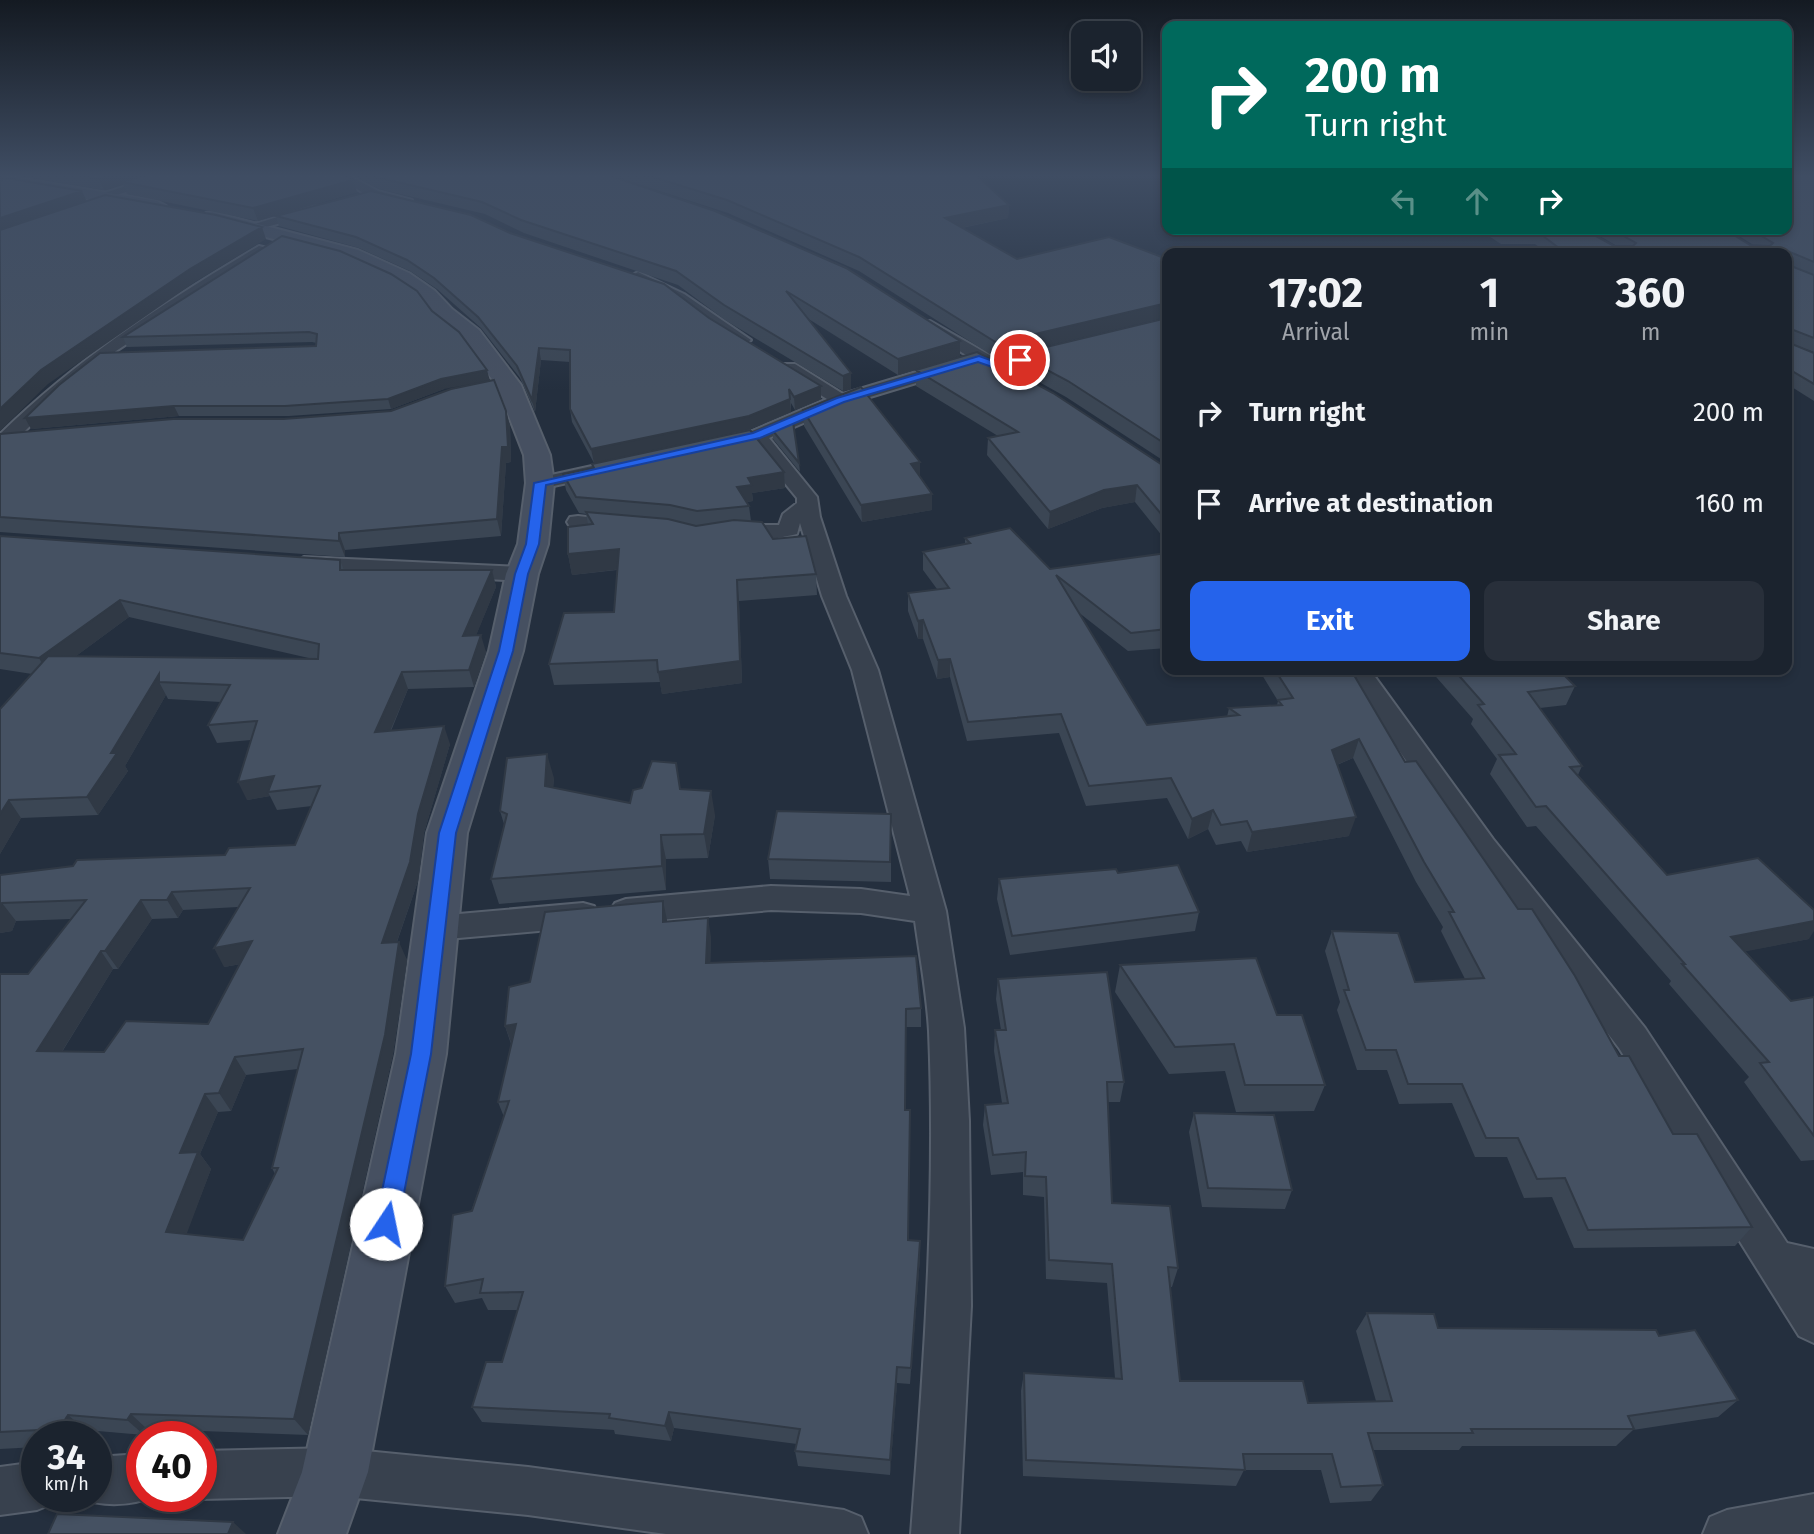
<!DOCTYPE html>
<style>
:root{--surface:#1b232e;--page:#282f3a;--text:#f1f3f6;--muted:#a0a4aa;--line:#39404a;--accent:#2563eb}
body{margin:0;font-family:"Fira Sans",sans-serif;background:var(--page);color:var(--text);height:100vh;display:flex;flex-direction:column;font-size:26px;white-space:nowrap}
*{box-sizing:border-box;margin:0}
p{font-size:23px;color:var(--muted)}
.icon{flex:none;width:38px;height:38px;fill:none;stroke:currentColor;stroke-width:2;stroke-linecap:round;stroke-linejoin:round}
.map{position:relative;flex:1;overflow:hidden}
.panel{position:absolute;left:1162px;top:248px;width:630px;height:427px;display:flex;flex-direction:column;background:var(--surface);border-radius:14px;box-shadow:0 4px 10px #0003,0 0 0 2px var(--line)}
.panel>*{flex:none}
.guide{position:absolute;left:1162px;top:21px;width:630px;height:214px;border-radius:14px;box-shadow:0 4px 10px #0003,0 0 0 2px var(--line);background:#00695c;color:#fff;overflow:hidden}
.tools{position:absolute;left:1071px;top:21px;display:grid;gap:14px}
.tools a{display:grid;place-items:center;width:70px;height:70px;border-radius:14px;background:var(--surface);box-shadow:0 4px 10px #0003,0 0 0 2px var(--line);font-size:35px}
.speed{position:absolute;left:21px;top:1421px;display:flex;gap:14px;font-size:35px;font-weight:700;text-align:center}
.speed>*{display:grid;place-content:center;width:91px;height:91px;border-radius:50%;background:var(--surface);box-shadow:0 4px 10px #0003,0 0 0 2px var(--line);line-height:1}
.speed small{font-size:18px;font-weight:400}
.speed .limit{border:10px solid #d22;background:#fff;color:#111}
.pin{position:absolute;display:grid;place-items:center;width:60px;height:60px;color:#fff;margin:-30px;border:4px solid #fff;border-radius:50%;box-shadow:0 2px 7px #0007}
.me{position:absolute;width:77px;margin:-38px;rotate:11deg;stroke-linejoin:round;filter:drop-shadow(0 0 5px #0008)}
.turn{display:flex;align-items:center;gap:24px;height:147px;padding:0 28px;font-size:32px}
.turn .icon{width:91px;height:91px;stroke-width:2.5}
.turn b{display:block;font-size:49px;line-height:60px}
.lanes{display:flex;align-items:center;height:66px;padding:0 28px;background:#0003;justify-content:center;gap:35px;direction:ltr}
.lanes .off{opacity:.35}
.eta{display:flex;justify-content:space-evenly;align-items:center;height:119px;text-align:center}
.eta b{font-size:42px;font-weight:700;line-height:49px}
.button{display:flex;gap:14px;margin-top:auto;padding:14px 28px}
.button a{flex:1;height:80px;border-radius:14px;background:var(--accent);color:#fff;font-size:28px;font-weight:700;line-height:80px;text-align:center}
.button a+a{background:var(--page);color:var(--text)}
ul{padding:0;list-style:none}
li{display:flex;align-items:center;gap:21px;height:91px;padding:0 28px}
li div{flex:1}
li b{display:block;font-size:26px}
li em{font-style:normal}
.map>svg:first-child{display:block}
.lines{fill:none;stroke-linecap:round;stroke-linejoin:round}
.street-casing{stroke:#565f6c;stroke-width:4}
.secondary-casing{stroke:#565f6c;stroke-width:4}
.street{fill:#38414e;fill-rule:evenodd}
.secondary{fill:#465061;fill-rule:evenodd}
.wall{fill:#3b4654;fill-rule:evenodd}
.shaded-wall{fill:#303945}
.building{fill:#455162;stroke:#303945;stroke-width:2;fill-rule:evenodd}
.route{fill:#2563eb;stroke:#184099;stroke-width:2}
</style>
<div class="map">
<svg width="1814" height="1534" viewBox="0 0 1814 1534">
<rect width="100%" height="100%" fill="#242f3e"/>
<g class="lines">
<defs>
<path id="street" d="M161,175H179L104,199L98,195Z
M334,175H348L378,191L412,200L406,204L370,197Z
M313,206L318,207V213L255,230L248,226Z
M259,246L271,249L116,351L60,396L7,449L0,451V434C78,358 166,301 259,246Z
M638,272L684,294L751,340L743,345L737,343L661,292L633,279L631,276Z
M930,321L1012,368L1015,372L1012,376H1000L924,329V323Z
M953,361L962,366L959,370L847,404L769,438L817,497L820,517L846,596L878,670L946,911L964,1028L969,1121L971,1306L959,1534H911C924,1366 936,1200 929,1031C927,995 920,957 915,921L861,913L771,910L626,923L615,919L610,911L615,903L626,899L771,886L861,889L910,896L852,670L822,596L800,523L797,534C780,538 735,547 723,531L734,525H779L783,514L797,503V498L752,443L740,445L730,439L733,435L752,431L827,399L783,372L780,368L783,364H795L843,394Z
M601,464L608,466L611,470L608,474L540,489L530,483L533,479Z
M578,516L625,521L636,527L625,533L570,527L567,522L570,517Z
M304,557L522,567L533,574L522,581L296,569L293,564Z
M1344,670H1370L1493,839L1645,1028L1787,1243L1814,1249V1343L1799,1336L1619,1048L1471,855Z
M583,903L594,906L599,915L594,924L583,927L436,940L425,937L420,928L425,919L436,916Z
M335,1448L528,1467L844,1510L861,1517L868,1534H666L528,1515L335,1496L201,1499L195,1496H201V1451Z
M142,1454V1496H155C132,1506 103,1507 79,1498L96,1496V1457Z
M37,1462V1496H57L54,1503L37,1510L0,1515V1467Z
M1814,1494V1534H1703L1710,1517L1727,1510Z"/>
<path id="secondary" d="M0,175L157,201L166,206L157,211L0,184Z
M212,212L358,250L409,273L435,291L452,309L479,330L521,385L550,455L554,483L548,544L538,574L523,651L467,833L446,1054L368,1472L346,1534H278L302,1472L396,1054L427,833L489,651L506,574L518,544L526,483L524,455L497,386L463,340L436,319L421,299L395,281L344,258L206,221L203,217L206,213Z"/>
</defs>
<use href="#street" class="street-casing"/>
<use href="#secondary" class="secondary-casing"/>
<use href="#street" class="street"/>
<use href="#secondary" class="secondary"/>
</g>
<path class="wall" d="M15,175H345L357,192L258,221L127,194L123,184L104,190Z
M353,175H608L960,356L898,375L807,318L851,373V389L843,391L725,320L678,285L524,233L485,214L379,189Z
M610,175H976L1009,205L1008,218L962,228L1017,259L1167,317L996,358L859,271L728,213Z
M1814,175V352L1792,344L1814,353V401L1787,384V254H1549L1535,244H1501L1478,229H1583L1614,246H1617L1588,229H1724L1750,245L1755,246L1728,229H1787Z
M276,216L510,233L709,318L821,399L795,410L791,403V412L750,429L594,463L572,422L570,409V362L541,360L535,412L520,378L481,328L437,289L410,271L359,248L279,226Z
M282,236L444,389L391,409L289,416H179L31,429L316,346L317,343L312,342L127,347L123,337Z
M1167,318V463L1066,397L1016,369L1017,354Z
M916,370L1161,464L1167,466V542L1135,502L1102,508L1048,529L987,455L988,438L998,436L916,386Z
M803,410L920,462V476L932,494V510L862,522L804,426Z
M506,411L510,426L511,462L506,463L501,536L345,550V557L0,532V434L283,419Z
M773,431L799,463L800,472L773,439Z
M592,464L784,472L785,488L752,493L753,501L747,502L749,506L751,521L816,574L817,595L739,601L742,683L662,694L660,682L554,685L549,664L614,612L617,570L572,575L568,554L588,525L586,514L579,513L566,490L563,474L592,468Z
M0,536L340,560L344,570H492L496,587L476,635L486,652L474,687L408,689L391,731L450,744L424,833L418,881L397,942L407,960L393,1054L308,1435L147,1429L144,1435L86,1430L82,1437H37V1447L0,1449V974H28L71,919L16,921L12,931L0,933V875L225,855L295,845L312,806L277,810L270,796L247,800L251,740L217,743L208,725L221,702L168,699L166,695L125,766L128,771L98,815L21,818L0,854V709L32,674L0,669ZM129,617L313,659L76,656ZM238,907L224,967L241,964L208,1024L104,1052H62L113,969H118L152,919L178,918L183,910ZM298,1069L272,1168L275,1174L243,1240L186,1234L211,1169L200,1154L218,1112L231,1111L246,1075Z
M965,538L1050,569L1167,553V648L1128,651L1078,612L1147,725L1227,717L1229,708L1277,705L1278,701L1259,670H1351L1405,762L1619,1056L1673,1134L1752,1227L1735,1246L1574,1248L1552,1197L1524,1198L1507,1157H1475L1452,1103L1399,1104L1387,1070H1357L1337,1010L1340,1002L1325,951L1332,931L1415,982L1465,979L1441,931L1443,927L1416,882L1353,758L1337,765L1349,836L1247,852L1241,841L1216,845L1208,829L1188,839L1167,798L1086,806L1059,733L967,741L950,677L937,679L923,639H918L908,611V593L937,589L923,570V552L965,544Z
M1430,670H1559L1575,686L1566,705L1540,708L1582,766L1578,775L1667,875L1809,939L1745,951L1791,1001L1814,997V1160L1801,1161L1744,1082L1749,1077L1669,984L1671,981L1536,826L1527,827L1490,774L1497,759L1471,724L1473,719Z
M554,778L553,788L630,803L681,789L715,815L708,858L666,859V890L499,904L491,879L504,824L500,811Z
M891,814V882L770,879L768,859Z
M1118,873L1199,912L1195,931L1010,955L997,899L999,879Z
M667,921L711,937L710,963L921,1008V1027H906L905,1110L908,1240L920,1241V1258L910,1384L897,1383L890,1475L798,1466L795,1451L797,1444L674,1428L671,1441L615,1434L614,1430L482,1422L472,1407L502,1362L518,1310H488L482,1298L455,1303L445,1286L504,1117L498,1102L511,1044L505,1026L530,982Z
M1120,965L1277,1015L1325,1085L1314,1111L1236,1112L1225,1071L1169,1074L1115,992Z
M998,979L1124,1082L1120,1102H1108L1112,1203L1178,1268L1172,1287H1170L1180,1381L1308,1403L1376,1401L1356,1331L1367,1313L1438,1328L1659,1336L1738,1400L1718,1417L1633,1430L1616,1446H1462L1459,1450H1373L1383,1485L1371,1501L1330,1503L1321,1470H1244L1236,1486L1023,1476L1021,1391L1024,1373L1115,1378L1107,1283L1046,1279L1044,1197L1023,1195V1172L991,1175L983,1125L985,1105L1002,1103L994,1051L995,1030H1001L996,999Z
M1194,1113L1292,1190L1285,1209L1202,1207L1189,1132Z"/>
<path class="shaded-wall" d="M111,175H153L122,182L123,184L104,190L99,179Z
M353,180L357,192L258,221L253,208Z
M82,191L87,202L0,231V218Z
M1009,205L1008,218L945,231V218Z
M262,227L266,239L195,282L48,384L0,431V409L41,370L190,269Z
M1167,303V317L996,358L997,343Z
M960,341V356L898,375V359Z
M539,348L541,360L535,412L532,400Z
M487,370L490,381L444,389L391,409L388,399L441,379Z
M851,373V389L843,391V376Z
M821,386V399L795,410L794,397Z
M790,399L791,412L750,429L594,463L591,449Z
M174,406L179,416L31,429L25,418Z
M506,411L510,426L511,462L506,463L501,536L497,519L502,447Z
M920,462V478L911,464Z
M784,472L785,488L752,493L753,501L739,503L737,487L748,478Z
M1137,485L1135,502L1102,508L1048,529L1050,512L1104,490Z
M932,494V510L862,522L861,505Z
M339,533L345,550V557L339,541Z
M619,549L622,569L572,575L568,554Z
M492,570L496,587L469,653L463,636Z
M737,580L739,601L742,683L662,694L658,672Z
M120,600L129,617L49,676L39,658Z
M923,620V639H918V621Z
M481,635L486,652L474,687L469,670Z
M950,659V677L937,679L938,660Z
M402,672L408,689L382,750L375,732Z
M159,674V682L166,695L125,766L128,771L98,815L87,797L111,753Z
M444,726L450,744L424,833L418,881L390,961L382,943L418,814Z
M1359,739L1353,758L1326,769L1332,750Z
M547,754L554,778L551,811L545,786Z
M274,776L268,792L270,796L247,800L238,782Z
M711,791L715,815L708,858L704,834Z
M9,800L21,818L0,854V814Z
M1213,810L1208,829L1188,839L1192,819Z
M1356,817L1349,836L1247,852L1252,832Z
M661,835L666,859V890L662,866Z
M172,892L183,910L178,918L167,900Z
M141,900L152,919L118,969L105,951Z
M663,901L667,920V941L663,922Z
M2,903L16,921L12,931L0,933V908Z
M708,918L711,937L710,982L706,963Z
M1814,921V931L1809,939L1717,957L1731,937Z
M252,941L263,960L224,967L214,948Z
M399,942L407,960L393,1054L308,1435L294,1419Z
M101,951L113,969L51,1069L37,1051Z
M516,1024L512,1045L505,1026Z
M235,1057L246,1075L231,1111L219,1093Z
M205,1094L218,1112L200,1154L211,1169L181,1249L166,1232L180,1153Z
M920,1241V1258L910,1384L911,1368Z
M897,1367V1383L890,1475V1460Z
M669,1412L674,1428L671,1441L665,1426Z
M131,1414L147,1429L144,1435L127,1420Z
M68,1415L86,1430L82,1437H69L59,1429Z
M233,1522L246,1534H228Z"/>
<path class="building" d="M77,175H111L99,179Z
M146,175H345L353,180L253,208L122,182Z
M372,175H608L715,211L846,268L960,341L898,359L786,291L851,373L843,376L724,305L676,271L521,220L482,202L376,177Z
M646,175H976L1009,205L945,218L1017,259L1109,237L1167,259V303L997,343L859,257L727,200Z
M1787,175H1814V262L1790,252L1791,266L1814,275V338L1791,329L1792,344L1814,353V384L1787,368V254H1567L1539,233L1504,234L1498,229H1583L1614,246H1633L1636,243L1611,229H1724L1750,245L1770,246L1773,243L1750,229H1787Z
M1,177L82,191L0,218V181L2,180Z
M371,191L471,215L510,233L664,284L709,318L821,386L794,397L789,389L790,399L749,416L591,449L570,409V350L539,348L532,400L517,366L478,317L434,278L407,260L356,237L276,216Z
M105,195L216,215L262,227L190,269L41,370L0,409V230Z
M282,236L340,251L391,274L417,291L432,311L459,332L487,370L441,379L388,399L285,406H174L25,418L59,385L100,353L316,346L317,334L309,332L123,337Z
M1167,318V445L1068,381L1017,354Z
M977,352L1053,393L1161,464L1167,466V521L1137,485L1104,490L1050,512L988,438L1018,432L916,370Z
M494,380L506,411L508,447H502L497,519L339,533V541L0,517V434L173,419H283L391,411L451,389Z
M861,387L920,462L911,464L932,494L861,505L803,410Z
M793,422L799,463L773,431Z
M750,430L784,472L748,478L752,485L737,487L749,506L697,511L670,505L576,497L563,474L594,468L592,464Z
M586,512L668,519L696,526L734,520L762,522L773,539L806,536L816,574L737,580L740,661L658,672L657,660L549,664L564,613L614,612L619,549L568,554V527L593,524Z
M1010,528L1050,569L1167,553V629L1131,633L1056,575L1147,725L1239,715L1229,708L1282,705L1278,700L1293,698L1275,670H1351L1405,762L1416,761L1518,909H1532L1575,976L1619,1056H1629L1673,1134H1697L1752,1227L1588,1230L1565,1178L1537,1179L1518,1138H1486L1462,1084H1408L1396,1050H1366L1344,990H1349L1332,931L1398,933L1415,982L1484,978L1449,912H1454L1424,862L1359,739L1332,750L1356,817L1252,832L1247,821L1221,825L1213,810L1192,819L1171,778L1089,786L1061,714L968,722L950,659L938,660L923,620L918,621L908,593L949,588L923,552L970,543L965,538Z
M0,536L340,560V570H492L463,636L481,635L469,670L402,672L375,732L444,726L418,814L410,862L382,943L399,942L385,1035L294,1419L131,1414L127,1420L68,1415L59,1429L0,1432V974H28L86,900L2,903L0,908V875L73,866L77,860L225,855L229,848L295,845L320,786L268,792L274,776L238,782L257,721L208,725L230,685L159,682V674L111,753H117L87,797L9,800L0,814V709L48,656L318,659L319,644L120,600L39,658L0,653ZM250,888L214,948L252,941L208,1024L126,1021L104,1052L37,1051L101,951H105L141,900H167L172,892ZM303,1049L272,1168H278L243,1240L166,1232L198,1152L180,1153L205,1094L219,1093L235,1057Z
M1454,670H1559L1575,686L1528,692L1582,766L1570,767L1667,875L1758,858L1814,910V921L1731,937L1791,1001L1814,997V1136L1760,1063L1769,1062L1682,964H1685L1546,806L1536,807L1499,755L1516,754L1478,705L1484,704Z
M547,754L545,786L630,803L633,790L642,788L652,761L676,763L680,789L711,791L704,834L661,835L662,866L491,879L507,814L500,811L507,758Z
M777,811L891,814L890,862L768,859Z
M1178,865L1199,912L1012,936L999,879L1116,869L1118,873Z
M663,901V922L708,918L706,963L916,956L921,1008L906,1009L905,1110H910L908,1240L920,1241L911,1368L897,1367L890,1460L795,1451L800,1429L669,1412L665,1426L609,1418L610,1414L472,1407L486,1362H502L523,1292L480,1293L483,1279L445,1286L453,1215L472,1211L509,1101L498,1102L516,1024L505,1026L509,987L530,982L545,912Z
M1256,958L1277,1015H1302L1325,1085H1245L1234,1044L1175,1047L1120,965Z
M1107,972L1124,1082H1107L1112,1203L1170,1206L1178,1268L1168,1267L1180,1381H1303L1308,1403L1392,1401L1367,1313L1434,1314L1438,1328L1656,1330L1659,1336L1695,1330L1738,1400L1628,1416L1634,1429H1471L1473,1433H1368L1383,1485L1341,1487L1332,1454H1243L1245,1470L1026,1460L1024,1373L1122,1379L1112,1264L1049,1260L1046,1177L1025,1176L1026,1152L993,1155L985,1105L1008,1103L995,1030H1006L998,979Z
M1194,1113L1274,1115L1292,1190L1208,1188Z
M57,1514L233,1522L228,1534H48Z"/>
<linearGradient id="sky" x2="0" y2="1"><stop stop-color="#141a22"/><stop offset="0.45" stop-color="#3f4d63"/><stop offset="1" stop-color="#3f4d63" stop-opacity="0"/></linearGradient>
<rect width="1814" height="390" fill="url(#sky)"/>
<path class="route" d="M979,356L996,362L1020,357L1025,360L995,368L978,362L844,402L760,438L546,485L539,544L528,574L513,651L456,833L431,1054L398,1224L394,1232L386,1235L378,1232L375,1224L411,1054L439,833L499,651L515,574L526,544L534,483L753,433L837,398Z"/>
</svg>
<div class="tools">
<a><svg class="icon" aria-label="sound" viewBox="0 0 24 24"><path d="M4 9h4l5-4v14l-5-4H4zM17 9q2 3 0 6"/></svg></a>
</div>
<div class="speed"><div>34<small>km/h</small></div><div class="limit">40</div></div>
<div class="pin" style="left:1020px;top:360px;background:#d93025"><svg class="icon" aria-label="arrive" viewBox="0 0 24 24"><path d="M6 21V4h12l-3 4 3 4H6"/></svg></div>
<svg class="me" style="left:386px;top:1224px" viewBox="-20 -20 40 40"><circle r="19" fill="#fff"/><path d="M0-13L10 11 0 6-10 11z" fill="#2563eb"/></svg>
<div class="guide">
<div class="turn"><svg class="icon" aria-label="right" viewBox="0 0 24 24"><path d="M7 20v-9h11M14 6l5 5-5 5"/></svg><div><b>200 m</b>Turn right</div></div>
<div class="lanes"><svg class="icon off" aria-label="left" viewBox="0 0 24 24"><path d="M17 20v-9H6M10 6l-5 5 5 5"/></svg><svg class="icon off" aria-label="ahead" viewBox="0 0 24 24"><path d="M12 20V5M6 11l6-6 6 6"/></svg><svg class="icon" aria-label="right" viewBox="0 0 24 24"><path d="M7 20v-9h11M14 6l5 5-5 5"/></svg></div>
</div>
<section class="panel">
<div class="eta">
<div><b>17:02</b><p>Arrival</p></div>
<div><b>1</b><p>min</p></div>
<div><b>360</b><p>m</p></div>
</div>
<ul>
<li><svg class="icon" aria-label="right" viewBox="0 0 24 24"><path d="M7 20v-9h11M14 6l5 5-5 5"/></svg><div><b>Turn right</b></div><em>200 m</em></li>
<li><svg class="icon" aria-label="arrive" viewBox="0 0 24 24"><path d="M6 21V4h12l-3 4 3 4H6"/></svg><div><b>Arrive at destination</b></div><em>160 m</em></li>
</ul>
<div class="button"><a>Exit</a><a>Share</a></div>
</section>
</div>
